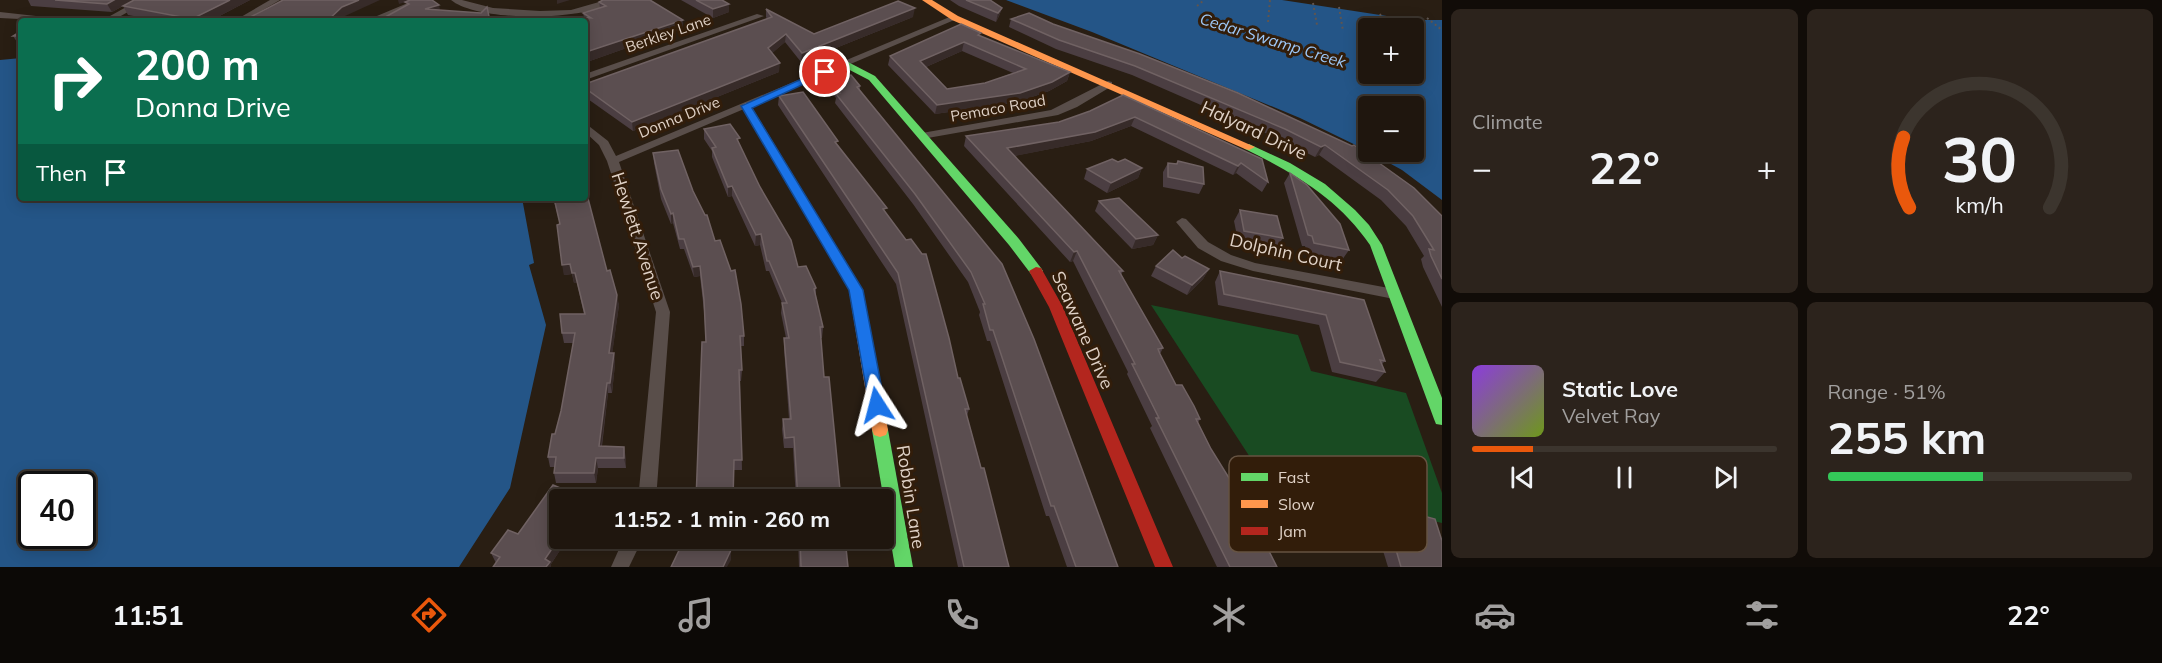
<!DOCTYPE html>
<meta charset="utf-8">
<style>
body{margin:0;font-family:Mulish,sans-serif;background:#2c231c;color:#f1f3f6;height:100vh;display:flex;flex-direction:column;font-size:22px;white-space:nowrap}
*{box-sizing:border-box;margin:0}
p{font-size:20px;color:#a19f9e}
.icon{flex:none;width:33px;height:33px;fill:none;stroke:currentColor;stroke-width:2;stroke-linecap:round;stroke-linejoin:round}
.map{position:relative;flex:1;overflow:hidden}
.panel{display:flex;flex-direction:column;gap:9px;padding:9px;background:#110c08;width:720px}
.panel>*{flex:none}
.top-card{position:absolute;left:18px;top:18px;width:570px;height:183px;border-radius:6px;box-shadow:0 3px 15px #0003,0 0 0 2px #3c352e;background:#0b6e4f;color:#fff;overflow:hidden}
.controls{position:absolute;left:1358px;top:18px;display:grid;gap:12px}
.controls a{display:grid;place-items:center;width:66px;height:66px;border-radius:6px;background:#1f160e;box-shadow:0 3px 15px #0003,0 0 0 2px #3c352e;font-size:30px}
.speed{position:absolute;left:18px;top:471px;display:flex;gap:12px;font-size:30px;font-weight:700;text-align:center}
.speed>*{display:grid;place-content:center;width:78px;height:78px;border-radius:50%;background:#1f160e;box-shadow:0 3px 15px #0003,0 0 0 2px #3c352e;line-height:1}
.speed .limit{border:3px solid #111;border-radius:9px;background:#fff;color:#111}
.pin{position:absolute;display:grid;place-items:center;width:51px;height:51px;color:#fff;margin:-26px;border:3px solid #fff;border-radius:50%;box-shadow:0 2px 6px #0007}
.me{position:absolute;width:66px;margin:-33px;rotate:351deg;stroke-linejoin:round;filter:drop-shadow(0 0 4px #0008)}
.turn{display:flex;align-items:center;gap:21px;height:126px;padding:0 18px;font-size:27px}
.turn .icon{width:78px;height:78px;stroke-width:2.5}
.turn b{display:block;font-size:42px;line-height:51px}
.then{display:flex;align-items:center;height:57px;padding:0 18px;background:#0003;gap:12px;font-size:22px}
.big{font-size:45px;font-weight:700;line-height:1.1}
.panel .tile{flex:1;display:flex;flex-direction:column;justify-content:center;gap:9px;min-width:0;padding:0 21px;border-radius:9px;background:#2c231c}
.panel .dial{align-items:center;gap:0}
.dial svg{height:156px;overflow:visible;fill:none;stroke:#3c352e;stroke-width:7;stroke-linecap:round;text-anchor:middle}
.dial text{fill:#f1f3f6;stroke:none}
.song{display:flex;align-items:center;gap:18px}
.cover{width:72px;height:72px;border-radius:9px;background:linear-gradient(135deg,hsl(270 70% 55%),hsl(80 70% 35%))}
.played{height:6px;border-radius:3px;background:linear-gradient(90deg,#ea580c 20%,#3c352e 20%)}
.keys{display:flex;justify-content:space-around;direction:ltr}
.heat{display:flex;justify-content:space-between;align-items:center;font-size:33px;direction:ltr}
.charge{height:9px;border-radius:4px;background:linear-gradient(90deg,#34c759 51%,#3c352e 0)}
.panel .tiles{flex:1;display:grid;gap:9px;grid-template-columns:repeat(2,1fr)}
.trip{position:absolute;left:549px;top:489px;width:345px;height:60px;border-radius:6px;background:#1f160e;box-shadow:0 3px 15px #0003,0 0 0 2px #3c352e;font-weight:700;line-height:60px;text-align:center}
.tab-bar{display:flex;height:96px;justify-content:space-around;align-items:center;background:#0c0906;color:#a19f9e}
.tab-bar .icon{width:42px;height:42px}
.tab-bar .on{color:#ea580c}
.tab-bar b{font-size:27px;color:#f1f3f6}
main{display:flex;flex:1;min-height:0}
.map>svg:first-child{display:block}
</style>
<main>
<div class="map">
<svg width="1442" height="567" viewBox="0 0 1442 567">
<rect width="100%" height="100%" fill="#291e13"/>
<!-- green -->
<polygon fill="#194b22" points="1151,305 1298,335 1311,371 1406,393 1442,493 1442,523 1339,500 1298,531"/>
<!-- water -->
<g fill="#245587" fill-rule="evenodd">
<path d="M 1006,0 L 1282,0 L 1413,20 L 1442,20 L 1442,200 L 1402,170 L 1369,152 L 1413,152 L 1413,106 L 1368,106 L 1368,151 L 1300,118 L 1092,32 ZM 1368,28 L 1413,28 L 1413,74 L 1368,74 Z"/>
<path d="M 21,58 L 21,198 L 522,198 L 534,263 L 529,265 L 546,325 L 510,488 L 459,567 L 0,567 L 0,60 ZM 32,484 L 82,484 L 82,536 L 32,536 Z"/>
</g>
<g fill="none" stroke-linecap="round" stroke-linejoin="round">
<!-- path -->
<g stroke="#5f5550" stroke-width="2" stroke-dasharray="2 3" stroke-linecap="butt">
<polyline points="1313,3 1317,25"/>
<polyline points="1197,6 1204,0"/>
<polyline points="1339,7 1343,31"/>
<polyline points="1380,14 1386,28"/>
<polyline points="1427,18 1442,30"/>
<polyline points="1268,22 1270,0"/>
</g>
<!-- street -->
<g fill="#594e4a" fill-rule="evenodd">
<polygon points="139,0 149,0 112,21 101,21"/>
<polygon points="270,0 280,0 244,21 234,21"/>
<polygon points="415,0 427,0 377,21 365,21"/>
<path d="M 451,0 L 462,0 L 493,8 L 540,11 L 571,10 L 606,0 L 619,0 C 589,21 479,23 451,0 Z"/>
<polygon points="0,12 54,18 58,21 0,18"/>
<polygon points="757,14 764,16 585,80 585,74"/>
<polygon points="952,16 959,18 619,162 670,312 656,500 638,500 656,312 607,161 599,145 585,132 585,123 608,141 616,156"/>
<polygon points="1108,81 1112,82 1112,86 1077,107 1058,115 922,139 917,136 922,133 1051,110"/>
<polygon points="1182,218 1186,219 1208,242 1231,255 1255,263 1394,289 1401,294 1394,299 1253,271 1221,261 1198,248 1176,222"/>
<polygon points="624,538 643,538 629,567 611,567"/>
</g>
<!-- fast -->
<g fill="#63d668" fill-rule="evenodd">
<polygon points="842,62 848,62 875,76 1019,239 1041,268 1043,271 1041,274 1031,274 1009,245 869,80 842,66"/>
<path d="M 1249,144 L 1290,163 L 1325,184 L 1355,210 L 1369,225 L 1382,245 L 1442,398 L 1442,425 L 1436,424 L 1434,419 L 1370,245 C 1339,199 1294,173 1245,149 L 1243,147 Z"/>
<polygon points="880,423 886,425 888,430 913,567 895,567 872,430 874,425"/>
</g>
<!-- slow -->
<g fill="#ff974d" fill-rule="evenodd">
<polygon points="922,0 932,0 958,16 1255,147 1249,150 1245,149 952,20"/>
<polygon points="746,103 751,106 863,290 888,430 886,435 880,437 874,435 872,430 849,290 741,106"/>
</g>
<!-- jam -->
<polygon fill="#b3261e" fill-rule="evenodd" points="1036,267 1041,268 1063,307 1173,567 1155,567 1049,307 1029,271"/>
</g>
<!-- wall -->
<g fill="#4b3e42" fill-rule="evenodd">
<polygon points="28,0 250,0 210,21 161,21 128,15 123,6 112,12 31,6"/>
<polygon points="681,0 722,0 729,12 713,18"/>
<polygon points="950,0 990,0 1002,8 999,16 996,22 959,6"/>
<polygon points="599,2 683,20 683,28 587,62 585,60 585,21 583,13 600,8"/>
<polygon points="766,9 814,34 913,17 801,62 785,42 772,53 779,72 633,131 585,97 585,84 767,19 766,17"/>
<polygon points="1011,19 1053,24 1238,93 1442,216 1442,307 1423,267 1421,259 1424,256 1406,226 1381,200 1319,155 1315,157 1279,139 1132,75 1056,49 1009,27"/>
<polygon points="21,31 21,45 19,45 13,36"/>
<path d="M 981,36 L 1070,72 L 1067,81 L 1049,91 L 1018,102 L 935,114 L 888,65 L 890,56 ZM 962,51 L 1013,73 L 985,83 L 947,89 L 926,67 Z"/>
<polygon points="828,78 860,86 860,90 1002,264 1118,567 1067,567 1049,516 1046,516 990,341 987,341 979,315 980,312 968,282 913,204 835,103 836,98 827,88"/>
<polygon points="1123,95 1262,159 1268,182 1262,192 1236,173 1233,175 1131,126 1091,141 1014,156 1123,271 1121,275 1163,348 1160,354 1176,385 1200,419 1198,423 1211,449 1277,567 1217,567 1150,428 1152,426 1127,374 1128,372 1073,261 1070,262 964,146 966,136 1059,122 1090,111"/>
<polygon points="779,96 838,145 886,213 958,378 969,409 967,416 1009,567 958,567 896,284 778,105"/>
<polygon points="704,129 740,145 798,267 816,288 816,296 823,327 822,338 821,338 824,377 841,500 796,500 793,448 784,448 782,429 783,419 789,419 784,348 784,338 786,338 781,313 782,303 769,271 766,271 760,245 755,246 732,196 728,197 712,157 712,151 704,139"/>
<polygon points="653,153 744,336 744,346 741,346 742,370 741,381 740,381 742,470 734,470 706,342 704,311 700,276 694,277 684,249 680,249 673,223 671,224 661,199 654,163"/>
<polygon points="1178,161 1204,184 1199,194 1163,187 1163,172 1168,163 1176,164"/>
<polygon points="1118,162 1142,168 1138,178 1107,193 1084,179 1087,169"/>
<polygon points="1290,173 1349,250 1342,260 1307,254 1305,246 1302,246 1284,183"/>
<polygon points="553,198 585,198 607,271 619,305 612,353 614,353 615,364 612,393 608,393 602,446 626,458 626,468 598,468 596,483 556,483 554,473 555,467 550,467 548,457 561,411 573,343 564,343 562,333 584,314 577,283 574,283 572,274 564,275 560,224"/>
<polygon points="1099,201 1158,235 1153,245 1132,249 1095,211"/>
<polygon points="1240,210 1283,238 1276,248 1238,241 1234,221"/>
<polygon points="1182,258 1209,269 1203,279 1187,295 1151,276 1156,266"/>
<polygon points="1220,271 1364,300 1385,361 1382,364 1385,372 1376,382 1332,372 1319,325 1218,305 1215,282"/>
<polygon points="560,500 560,538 574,538 570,546 564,544 551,564 551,567 493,567 496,563 491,553 518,534"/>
<polygon points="1383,505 1442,567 1388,567 1372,515"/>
<polygon points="798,538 845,538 848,567 799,567"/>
</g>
<!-- shaded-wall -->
<g fill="#372b29">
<polygon points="114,0 134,0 112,12 107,4"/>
<polygon points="230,0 250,0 210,21 193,21 192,19"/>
<polygon points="359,0 380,0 345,16 339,21 327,21 342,7"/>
<polygon points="398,0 412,0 399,4"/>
<polygon points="557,0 570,0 557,4"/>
<polygon points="729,4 729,12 713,18 713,9"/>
<polygon points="439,5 441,14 425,9"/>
<polygon points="915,8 913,17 801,62 802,53"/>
<polygon points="1002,8 999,16 996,22 998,13"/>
<polygon points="683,20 683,28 587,62 586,52"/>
<polygon points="786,34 785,42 768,57 768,48"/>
<polygon points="964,42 962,51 919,70 920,61"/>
<polygon points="780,63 779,72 633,131 632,122"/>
<polygon points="1070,72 1067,81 1049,91 1018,102 935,114 937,105"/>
<polygon points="1135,117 1131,126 1091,141 1004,158 1007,148"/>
<polygon points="1325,145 1319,155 1315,157 1321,147"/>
<polygon points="1241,163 1236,173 1233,175 1238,166"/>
<polygon points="1142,168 1138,178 1107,193 1111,183"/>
<polygon points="732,186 732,196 728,197 728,187"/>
<polygon points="673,213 673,223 671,224 671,214"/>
<polygon points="761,234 760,245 755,246 756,235"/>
<polygon points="1158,235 1153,245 1132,249 1136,239"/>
<polygon points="1077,251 1073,261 1070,262 1074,252"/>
<polygon points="570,264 572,274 564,275 562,265"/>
<polygon points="700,266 700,276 694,277 693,267"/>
<polygon points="1209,269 1203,279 1187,295 1192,285"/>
<polygon points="572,273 575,273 577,283 574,283"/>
<polygon points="617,295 619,305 611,363 609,353"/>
<polygon points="614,353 615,364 612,393 610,383"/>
<polygon points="607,383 608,393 600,456 599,446"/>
<polygon points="624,447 626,458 626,468 624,458"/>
<polygon points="596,458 598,468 596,483 594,473"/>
<polygon points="560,537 560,538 562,538 564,544 551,564 551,567 546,567 545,559"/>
<polygon points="568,538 574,538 570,546"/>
<polygon points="731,550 731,560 727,567 723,567"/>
</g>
<!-- building -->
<g fill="#5b4e50" stroke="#706263" stroke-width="1.5" fill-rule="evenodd">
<polygon points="55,0 114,0 107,4"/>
<polygon points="134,0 230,0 192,19 123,6"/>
<polygon points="283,0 359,0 342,7 327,21 243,21"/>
<polygon points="410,0 432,0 439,5 425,9 481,13 487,7 490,21 378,21 409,4 405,2"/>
<polygon points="603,0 650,0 683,20 586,52 585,52 585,21 543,21 566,17 591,18 583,13 606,6 599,2"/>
<polygon points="696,0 722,0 729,4 713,9"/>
<polygon points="966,0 990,0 1002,8 998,13"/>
<polygon points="898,1 915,8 802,53 786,34 768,48 780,63 632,122 585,88 585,84 772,17 766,9 814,34"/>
<polygon points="1029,13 1053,24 1140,54 1238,93 1352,146 1354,145 1414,188 1442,216 1442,279 1431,256 1429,249 1434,250 1413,216 1388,190 1325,145 1321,147 1285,129 1135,66 1059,40 1011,19"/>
<path d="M 961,24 L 981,33 L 978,35 L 1070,72 L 1052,82 L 1020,93 L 937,105 L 890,56 ZM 964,42 L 1026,69 L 985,83 L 947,89 L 920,61 Z"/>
<polygon points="21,31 21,36 13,36"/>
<polygon points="851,75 860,86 857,87 1002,264 1034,339 1118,567 1076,567 1054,506 1051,506 993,330 990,330 983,304 985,304 971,272 915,194 836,94 840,93 828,78"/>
<polygon points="803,92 838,141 835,142 887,208 883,209 906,240 911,239 922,254 926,254 949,338 958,378 960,378 969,409 965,409 981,468 984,468 1009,567 964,567 898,273 779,96"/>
<polygon points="1123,95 1262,159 1268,182 1241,163 1238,166 1135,117 1095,132 1007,148 1123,271 1119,271 1163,348 1158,349 1160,354 1176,385 1182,385 1194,406 1200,419 1196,419 1211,449 1244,502 1277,567 1230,567 1156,418 1159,418 1132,364 1135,364 1077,251 1074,252 966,136 1059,122 1090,111"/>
<polygon points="730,124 740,138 737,139 760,187 791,240 798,267 806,266 816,288 814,289 823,327 820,327 824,377 829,377 841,500 798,500 794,437 785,438 783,419 791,419 784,338 789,338 782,303 787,303 769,261 767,261 761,234 756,235 732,186 728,187 712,148 716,147 704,129"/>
<polygon points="678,150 693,191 705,215 707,215 715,241 720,240 731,271 735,270 741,304 744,336 740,336 742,370 739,370 742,460 734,460 733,500 696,500 702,342 706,342 704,300 700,266 693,267 684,239 679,239 673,213 671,214 661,189 653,153"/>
<polygon points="1112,159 1118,162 1125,159 1142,168 1111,183 1087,169"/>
<polygon points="1178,161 1203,167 1204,184 1168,177 1168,163 1177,164"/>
<polygon points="1290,173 1307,185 1340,224 1349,250 1314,243 1312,236 1308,235"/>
<polygon points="585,187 607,271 610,270 617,295 609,353 614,353 610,383 607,383 599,446 624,447 624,458 596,458 594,473 554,473 556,457 548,457 552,434 555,434 561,411 575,333 562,333 560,314 585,314 575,273 572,273 570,264 562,265 557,225 560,224 554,198 585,198"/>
<polygon points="1119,198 1158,235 1136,239 1099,201"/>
<polygon points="1240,210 1277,216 1283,238 1244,231"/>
<polygon points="1173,250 1182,258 1185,256 1209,269 1192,285 1156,266"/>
<polygon points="1220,271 1364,300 1385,361 1380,360 1385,372 1340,362 1326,315 1224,294"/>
<polygon points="553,485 589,500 560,500 560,537 545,559 550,562 546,567 493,567 500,557 491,553 508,530 518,534"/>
<polygon points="1383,505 1435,519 1442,541 1442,567 1401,567"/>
<polygon points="685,538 700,538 731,550 723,567 671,567"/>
<polygon points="800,538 845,538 848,567 801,567"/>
</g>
<!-- route -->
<polygon fill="#1a73e8" stroke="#114b97" stroke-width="1.5" points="822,70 830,72 752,108 863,290 885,405 883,409 877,411 871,409 869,405 849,290 741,106"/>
<g text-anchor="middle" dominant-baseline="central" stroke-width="6" stroke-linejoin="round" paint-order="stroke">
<!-- far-street labels -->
<g font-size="15" fill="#dfd1c6" stroke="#321d0a">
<text transform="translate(668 33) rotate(-19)">Berkley Lane</text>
<text transform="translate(998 108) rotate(-10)">Pemaco Road</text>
<text transform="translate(679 117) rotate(-22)">Donna Drive</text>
</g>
<!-- far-water labels -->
<g font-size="16" font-style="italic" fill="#9dc8f8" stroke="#321d0a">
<text transform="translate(1273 40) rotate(17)">Cedar Swamp Creek</text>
</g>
<!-- street labels -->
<g font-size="18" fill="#dfd1c6" stroke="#321d0a">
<text transform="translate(1254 130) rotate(25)">Halyard Drive</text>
<text transform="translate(638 236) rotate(72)">Hewlett Avenue</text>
<text transform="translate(1286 252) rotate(13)">Dolphin Court</text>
<text transform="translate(1083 330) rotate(66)">Seawane Drive</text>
<text transform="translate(911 497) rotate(81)">Robbin Lane</text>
</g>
</g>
<!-- legend -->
<rect x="1229" y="456" width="198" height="96" rx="9" fill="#321d0a" stroke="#665342" stroke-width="1.5"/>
<rect x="1241" y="473" width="27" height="8" fill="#63d668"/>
<rect x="1241" y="500" width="27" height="8" fill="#ff974d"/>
<rect x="1241" y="527" width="27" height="8" fill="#b3261e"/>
<g font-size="16" fill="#dfd1c6">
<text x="1278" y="483">Fast</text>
<text x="1278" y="510">Slow</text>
<text x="1278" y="537">Jam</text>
</g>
</svg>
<div class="controls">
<a>+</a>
<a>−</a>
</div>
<div class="speed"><div class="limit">40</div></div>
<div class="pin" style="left:825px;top:72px;background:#d93025"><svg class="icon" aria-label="arrive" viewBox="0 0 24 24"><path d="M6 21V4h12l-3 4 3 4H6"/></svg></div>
<svg class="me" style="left:877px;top:405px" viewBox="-20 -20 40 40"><path d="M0-17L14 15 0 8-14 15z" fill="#1a73e8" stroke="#fff" stroke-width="4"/></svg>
<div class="trip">11:52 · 1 min · 260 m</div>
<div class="top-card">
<div class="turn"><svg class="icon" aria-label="right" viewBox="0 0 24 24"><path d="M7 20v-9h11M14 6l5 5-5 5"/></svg><div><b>200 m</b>Donna Drive</div></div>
<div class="then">Then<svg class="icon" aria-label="arrive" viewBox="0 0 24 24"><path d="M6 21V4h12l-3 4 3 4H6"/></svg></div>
</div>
</div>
<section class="panel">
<div class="tiles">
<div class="tile"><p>Climate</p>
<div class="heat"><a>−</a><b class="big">22°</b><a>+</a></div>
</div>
<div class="tile dial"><svg viewBox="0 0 100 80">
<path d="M14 69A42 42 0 1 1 86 69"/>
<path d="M14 69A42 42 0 0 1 11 33" stroke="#ea580c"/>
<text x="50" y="56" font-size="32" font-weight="700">30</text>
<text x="50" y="72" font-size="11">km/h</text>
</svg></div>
<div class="tile">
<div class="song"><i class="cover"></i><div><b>Static Love</b><p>Velvet Ray</p></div></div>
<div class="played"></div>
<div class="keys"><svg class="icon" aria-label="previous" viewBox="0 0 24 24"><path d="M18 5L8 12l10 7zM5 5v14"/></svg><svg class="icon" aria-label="pause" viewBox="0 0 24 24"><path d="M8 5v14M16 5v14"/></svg><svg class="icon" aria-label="next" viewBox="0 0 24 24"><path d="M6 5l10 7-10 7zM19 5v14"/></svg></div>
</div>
<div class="tile"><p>Range · 51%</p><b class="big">255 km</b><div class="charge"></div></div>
</div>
</section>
</main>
<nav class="tab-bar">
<b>11:51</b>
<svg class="icon on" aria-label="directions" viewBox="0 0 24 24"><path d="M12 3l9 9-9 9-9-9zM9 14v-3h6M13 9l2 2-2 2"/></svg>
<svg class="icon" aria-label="music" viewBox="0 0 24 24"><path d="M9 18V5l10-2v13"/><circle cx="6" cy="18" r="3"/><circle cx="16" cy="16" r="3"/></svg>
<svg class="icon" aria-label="phone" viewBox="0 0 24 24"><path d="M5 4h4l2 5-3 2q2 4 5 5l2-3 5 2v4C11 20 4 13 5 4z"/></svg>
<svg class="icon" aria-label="climate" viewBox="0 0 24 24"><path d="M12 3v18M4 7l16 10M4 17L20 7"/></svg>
<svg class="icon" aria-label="car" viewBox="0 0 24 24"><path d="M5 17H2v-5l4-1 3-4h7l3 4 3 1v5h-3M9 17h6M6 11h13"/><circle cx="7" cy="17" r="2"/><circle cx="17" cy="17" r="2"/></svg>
<svg class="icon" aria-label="filters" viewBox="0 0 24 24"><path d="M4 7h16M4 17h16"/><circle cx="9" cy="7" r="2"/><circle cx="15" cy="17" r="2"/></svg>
<b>22°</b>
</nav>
